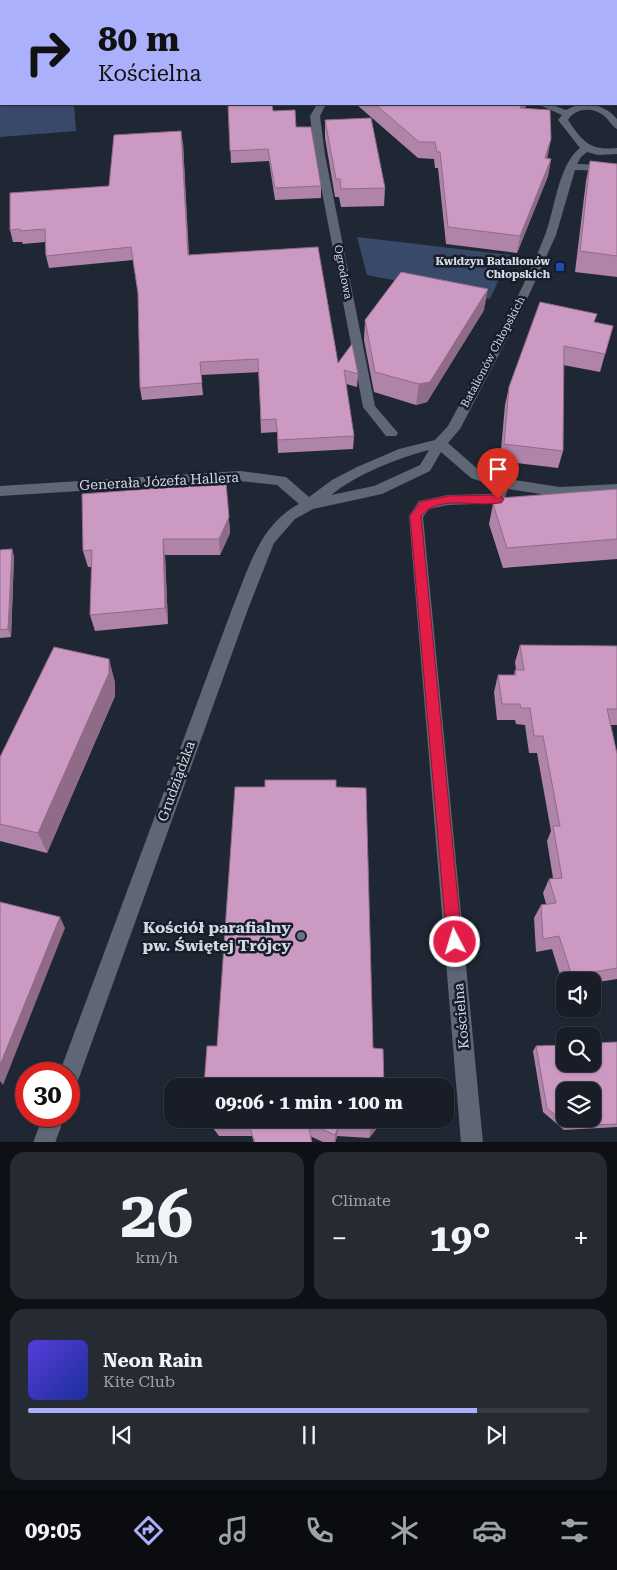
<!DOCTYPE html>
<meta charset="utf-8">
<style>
body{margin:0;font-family:"Roboto Serif",serif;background:#252a33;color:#f1f3f6;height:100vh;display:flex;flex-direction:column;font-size:19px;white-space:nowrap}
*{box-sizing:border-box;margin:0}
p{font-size:16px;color:#9fa2a7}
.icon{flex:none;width:28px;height:28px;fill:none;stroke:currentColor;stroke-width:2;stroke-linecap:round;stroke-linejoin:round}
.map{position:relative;height:1142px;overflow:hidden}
.details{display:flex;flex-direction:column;gap:10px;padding:10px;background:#0d1015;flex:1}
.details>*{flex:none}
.banner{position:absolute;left:0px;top:0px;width:618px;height:105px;box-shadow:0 1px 4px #0004,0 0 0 1px #363b44;background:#aab0fb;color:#111;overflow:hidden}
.buttons{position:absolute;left:556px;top:972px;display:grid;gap:10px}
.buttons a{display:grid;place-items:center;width:45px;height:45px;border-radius:10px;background:#181d27;box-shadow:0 1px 4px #0004,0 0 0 1px #363b44;font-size:25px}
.speed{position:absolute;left:15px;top:1062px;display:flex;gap:10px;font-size:25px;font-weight:700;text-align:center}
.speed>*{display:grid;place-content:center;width:65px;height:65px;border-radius:50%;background:#181d27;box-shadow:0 1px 4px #0004,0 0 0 1px #363b44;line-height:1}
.speed .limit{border:8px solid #d22;background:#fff;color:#111}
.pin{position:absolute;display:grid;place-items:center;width:42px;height:42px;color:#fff;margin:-51px -21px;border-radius:50% 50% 50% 0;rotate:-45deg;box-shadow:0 0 5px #0007}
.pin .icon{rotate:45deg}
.me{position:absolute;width:55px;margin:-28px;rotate:355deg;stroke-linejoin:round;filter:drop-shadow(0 0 4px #0008)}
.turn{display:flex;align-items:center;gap:18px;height:105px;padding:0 15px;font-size:22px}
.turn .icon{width:65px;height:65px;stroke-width:2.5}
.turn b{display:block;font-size:35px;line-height:42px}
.big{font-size:38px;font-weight:700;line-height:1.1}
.details .card{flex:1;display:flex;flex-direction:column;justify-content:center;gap:8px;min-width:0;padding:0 18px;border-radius:15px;background:#252a33}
.details .dial{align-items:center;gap:0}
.dial b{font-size:65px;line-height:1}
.song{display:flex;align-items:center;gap:15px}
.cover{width:60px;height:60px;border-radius:8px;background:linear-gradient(135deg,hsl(250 70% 55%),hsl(230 70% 35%))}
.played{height:5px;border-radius:2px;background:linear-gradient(90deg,#aab0fb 80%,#363b44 80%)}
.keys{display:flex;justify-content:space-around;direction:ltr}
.heat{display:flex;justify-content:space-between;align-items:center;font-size:28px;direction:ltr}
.details .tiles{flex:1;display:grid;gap:10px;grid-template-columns:1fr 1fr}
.card:last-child{grid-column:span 2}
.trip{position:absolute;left:164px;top:1078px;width:290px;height:50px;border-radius:15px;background:#181d27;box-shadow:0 1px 4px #0004,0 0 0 1px #363b44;font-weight:700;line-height:50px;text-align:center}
.dock{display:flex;height:80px;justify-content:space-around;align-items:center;background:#0a0c10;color:#9fa2a7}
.dock .icon{width:35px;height:35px}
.dock .current{color:#aab0fb}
.dock b{font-size:22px;color:#f1f3f6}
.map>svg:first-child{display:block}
</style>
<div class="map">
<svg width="617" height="1143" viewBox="0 0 617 1143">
<rect width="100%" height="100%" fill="#202734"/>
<!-- green -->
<g fill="#394969">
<polygon points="0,97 1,104 74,104 76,131 0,137"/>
<polygon points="357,237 510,255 490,299 367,275"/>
</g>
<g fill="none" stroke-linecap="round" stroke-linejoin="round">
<!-- minor -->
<g fill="#5f6777" fill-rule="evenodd">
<polygon points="617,85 617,91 616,92 616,86"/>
<polygon points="317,104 326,104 320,116 325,155 375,406 398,433 396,436 386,436 363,407 315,155 310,116"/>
<path d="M 537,104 L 550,104 L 566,110 C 583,100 605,104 617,119 L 617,129 C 611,126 609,119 603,115 C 592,107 575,108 568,120 C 582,141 590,151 617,148 L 617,154 L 598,155 L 587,152 L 581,157 L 577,164 L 617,165 L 617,171 L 575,170 L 556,235 L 523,308 L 460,429 L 448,443 L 481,472 L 502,478 L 560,487 L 617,484 L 617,494 L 560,497 L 508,489 L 503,503 L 448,505 L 429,509 L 423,517 L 483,1143 L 461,1143 L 409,516 L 419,501 L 448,495 L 492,494 L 494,486 L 471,478 L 441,452 L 430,471 L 382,494 L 313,509 L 295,519 L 274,543 L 248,609 L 80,1075 L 77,1083 L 69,1086 L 69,1074 L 59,1074 L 232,609 C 248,570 259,525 299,504 L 277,485 L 240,481 L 0,496 L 0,486 L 240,471 L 286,477 L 309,497 L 332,480 L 357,467 L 399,449 L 435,440 L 448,426 C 481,364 519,302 545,235 C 555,210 558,165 580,148 L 558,120 L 562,115 ZM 429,450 L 420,465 L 374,486 L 331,495 C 359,473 395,459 429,450 Z"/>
<polygon points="43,1116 65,1116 55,1143 33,1143"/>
</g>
</g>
<!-- wall -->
<g fill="#af84a8">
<polygon points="617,0 617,55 616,55 616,1"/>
<polygon points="228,104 273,111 296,127 321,186 321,198 275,200 269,161 231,163"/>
<polygon points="356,104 527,104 525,108 548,155 547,159 551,159 548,176 517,253 446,244 438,168 435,168 434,159 418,158"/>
<polygon points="325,120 385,188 384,206 341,207 339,197 335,197 325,138"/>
<polygon points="183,143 189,255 338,363 358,374 357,387 346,384 354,436 353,449 278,453 277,432 261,433 259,372 201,375 203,395 142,400 140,388 138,293 133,260 49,268 46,256 45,242 23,244 22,242 13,242 10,230 109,186"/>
<polygon points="590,161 617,164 617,277 575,272 586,181"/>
<polygon points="484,310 427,402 416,405 374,392 364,340 365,320"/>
<polygon points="594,322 613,326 600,372 563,365 563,451 558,468 500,461 505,405 509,387"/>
<polygon points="226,483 230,533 220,555 165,555 168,624 95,631 90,615 92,567 88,567 83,551"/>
<polygon points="617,489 617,559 503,568 489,524 493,504 499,503 500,498"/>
<polygon points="12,549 14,557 11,637 0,638 0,550"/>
<polygon points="520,645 617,646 617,725 611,725 617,754 617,979 592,983 592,981 565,981 565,988 564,988 552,949 536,952 534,918 541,905 546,904 543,893 549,879 553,878 547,841 551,831 537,753 529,753 525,725 516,724 515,720 497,720 494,692 498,675 514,675 515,670 516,670 515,662"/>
<polygon points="115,682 115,696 47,853 0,841 0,757"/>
<polygon points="617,1042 617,1127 564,1130 543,1112 533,1051 536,1046"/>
<polygon points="206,1119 383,1119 382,1122 369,1138 337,1136 335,1143 325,1143 310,1136 312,1143 254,1143 252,1136 219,1136"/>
</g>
<!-- shaded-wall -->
<g fill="#8f6b88">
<polygon points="522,104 527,104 517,124 520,108"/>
<polygon points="181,131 183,143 189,268 188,255"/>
<polygon points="551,139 548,155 542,175 545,158"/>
<polygon points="551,159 548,176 517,253 520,236"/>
<polygon points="488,289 484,310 427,402 416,405 419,384"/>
<polygon points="226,483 230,533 220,555 219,539"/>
<polygon points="163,539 165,555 168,624 165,608"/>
<polygon points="12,549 14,557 11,637 8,629"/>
<polygon points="109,659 115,682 115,696 47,853 38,833"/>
<polygon points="60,917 65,928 3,1085 0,1081 0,1065"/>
<polygon points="378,1119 383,1119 382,1122 369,1138 371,1127"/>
<polygon points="339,1125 337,1136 335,1143 334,1143 335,1135"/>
</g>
<!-- building -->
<g fill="#cc99c3" stroke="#8f6b88" fill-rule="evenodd">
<polygon points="272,0 322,0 322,1 273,1"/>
<polygon points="519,0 617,0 617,37 616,37 616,1 519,1"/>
<polygon points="228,104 272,104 273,111 295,110 296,127 311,127 321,186 275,188 268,149 230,151"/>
<polygon points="375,104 522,104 520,108 550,110 551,139 545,158 551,159 520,236 448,227 440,152 437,152 435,142 419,142"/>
<polygon points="371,118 385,188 341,189 340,179 336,179 325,120"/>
<polygon points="181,131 188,255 318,247 338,363 352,344 358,374 344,370 354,436 278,440 276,419 261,420 258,359 200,362 202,383 140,388 138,293 131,247 46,256 45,229 20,231 20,229 10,230 10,193 109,186 114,135"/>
<polygon points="590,161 617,164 617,256 580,251"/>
<polygon points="401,272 488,289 430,382 419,384 375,372 365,320"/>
<polygon points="540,302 597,314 594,322 613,326 605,354 564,346 563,451 504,444 509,387"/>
<polygon points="226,483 229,517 219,539 163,539 165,608 90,615 92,550 83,551 82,494"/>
<polygon points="617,489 617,539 507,548 493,504 502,503 500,498"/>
<polygon points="12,549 8,629 0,630 0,550"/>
<polygon points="520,645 617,646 617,709 607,709 617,754 617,968 572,976 559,936 543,939 541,905 556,903 549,879 562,878 553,826 560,826 543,736 534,736 530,708 521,708 520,704 502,704 498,675 516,675 515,670 524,670"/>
<polygon points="54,647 109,659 109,673 38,833 0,824 0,757"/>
<polygon points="265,780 336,780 336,787 366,788 373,1048 383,1049 384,1086 204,1086 207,1046 217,1046 235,787 265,787"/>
<polygon points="0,902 60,917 0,1065"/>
<path d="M 617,1042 L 617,1124 L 568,1126 L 547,1108 L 536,1046 L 565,1045 L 565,1064 L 592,1064 L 592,1043 ZM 565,1091 L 592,1091 L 592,1119 L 565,1119 Z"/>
<polygon points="211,1119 378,1119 371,1127 339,1125 335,1135 308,1123 312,1143 255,1143 249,1125 215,1124"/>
</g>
<!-- route -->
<path fill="#e11d48" stroke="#92132f" d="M 498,495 L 504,499 L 502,502 C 477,509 440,493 421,516 L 462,942 L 460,948 L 455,950 L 449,948 L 447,942 L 410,516 L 420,502 L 424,501 L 448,496 Z"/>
<!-- markers -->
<rect fill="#1a4fb4" stroke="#171d2a" stroke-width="2" x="555" y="262" width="10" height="10" rx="2.5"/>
<circle fill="#6b7280" stroke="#171d2a" stroke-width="2" cx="301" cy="936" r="5"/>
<g text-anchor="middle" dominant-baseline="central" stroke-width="5" stroke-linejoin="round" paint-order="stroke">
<!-- far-poi labels -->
<g font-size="11" font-weight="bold" fill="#d3d8e1" stroke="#171d2a" text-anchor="end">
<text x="550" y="261">Kwidzyn Batalionów<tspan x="550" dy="13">Chłopskich</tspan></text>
</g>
<!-- far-street labels -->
<g font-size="11" fill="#d3d8e1" stroke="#171d2a">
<text transform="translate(343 272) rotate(79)">Ogrodowa</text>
<text transform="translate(493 352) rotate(-62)">Batalionów Chłopskich</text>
</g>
<!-- street labels -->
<g font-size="14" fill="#d3d8e1" stroke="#171d2a">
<text transform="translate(159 481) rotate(-3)">Generała Józefa Hallera</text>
<text transform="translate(176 781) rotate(-70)">Grudziądzka</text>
<text transform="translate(461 1016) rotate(-95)">Kościelna</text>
</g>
<!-- near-poi labels -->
<g font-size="16" font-weight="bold" fill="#d3d8e1" stroke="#171d2a" text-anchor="end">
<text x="291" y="927">Kościół parafialny<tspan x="291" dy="18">pw. Świętej Trójcy</tspan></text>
</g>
</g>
</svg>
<div class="buttons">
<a><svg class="icon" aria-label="sound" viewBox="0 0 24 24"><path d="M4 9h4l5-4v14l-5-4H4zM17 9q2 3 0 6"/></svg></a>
<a><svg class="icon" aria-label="search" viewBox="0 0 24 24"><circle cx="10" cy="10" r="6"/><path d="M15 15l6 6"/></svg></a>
<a><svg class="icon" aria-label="layers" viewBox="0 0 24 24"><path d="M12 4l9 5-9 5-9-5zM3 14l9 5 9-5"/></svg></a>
</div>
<div class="speed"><div class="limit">30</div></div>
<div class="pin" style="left:498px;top:499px;background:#d93025"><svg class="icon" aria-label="arrive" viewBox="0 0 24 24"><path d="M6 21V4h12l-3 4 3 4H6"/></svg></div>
<svg class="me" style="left:455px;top:942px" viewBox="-20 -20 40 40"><circle r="17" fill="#e11d48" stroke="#fff" stroke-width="3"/><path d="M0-11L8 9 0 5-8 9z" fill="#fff"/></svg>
<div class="trip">09:06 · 1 min · 100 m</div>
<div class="banner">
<div class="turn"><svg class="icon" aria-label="right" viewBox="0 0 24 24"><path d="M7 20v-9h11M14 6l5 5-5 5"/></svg><div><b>80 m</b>Kościelna</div></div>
</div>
</div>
<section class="details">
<div class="tiles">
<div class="card dial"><b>26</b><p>km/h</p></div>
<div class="card"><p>Climate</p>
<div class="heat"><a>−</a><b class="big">19°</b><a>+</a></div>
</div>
<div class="card">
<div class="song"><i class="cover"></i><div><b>Neon Rain</b><p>Kite Club</p></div></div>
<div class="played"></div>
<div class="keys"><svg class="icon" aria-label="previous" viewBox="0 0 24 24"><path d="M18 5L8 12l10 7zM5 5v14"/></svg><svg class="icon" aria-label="pause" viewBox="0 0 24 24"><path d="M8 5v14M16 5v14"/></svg><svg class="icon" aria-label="next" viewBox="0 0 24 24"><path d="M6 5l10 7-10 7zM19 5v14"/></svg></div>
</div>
</div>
</section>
<nav class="dock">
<b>09:05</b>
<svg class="icon current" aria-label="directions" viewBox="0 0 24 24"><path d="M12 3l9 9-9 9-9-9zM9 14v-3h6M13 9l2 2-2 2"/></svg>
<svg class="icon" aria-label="music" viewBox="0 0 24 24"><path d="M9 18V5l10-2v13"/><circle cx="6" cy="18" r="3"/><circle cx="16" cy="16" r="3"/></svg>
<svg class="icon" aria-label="phone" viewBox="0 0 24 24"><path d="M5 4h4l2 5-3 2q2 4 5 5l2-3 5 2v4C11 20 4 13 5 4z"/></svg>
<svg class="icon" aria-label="climate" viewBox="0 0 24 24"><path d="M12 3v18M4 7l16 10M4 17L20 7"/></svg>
<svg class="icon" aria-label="car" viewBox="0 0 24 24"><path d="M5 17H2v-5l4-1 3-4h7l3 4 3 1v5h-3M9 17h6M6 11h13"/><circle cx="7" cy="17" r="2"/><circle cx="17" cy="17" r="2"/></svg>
<svg class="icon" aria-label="filters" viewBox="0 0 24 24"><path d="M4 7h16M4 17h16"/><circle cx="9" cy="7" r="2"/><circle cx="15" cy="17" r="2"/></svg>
</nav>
